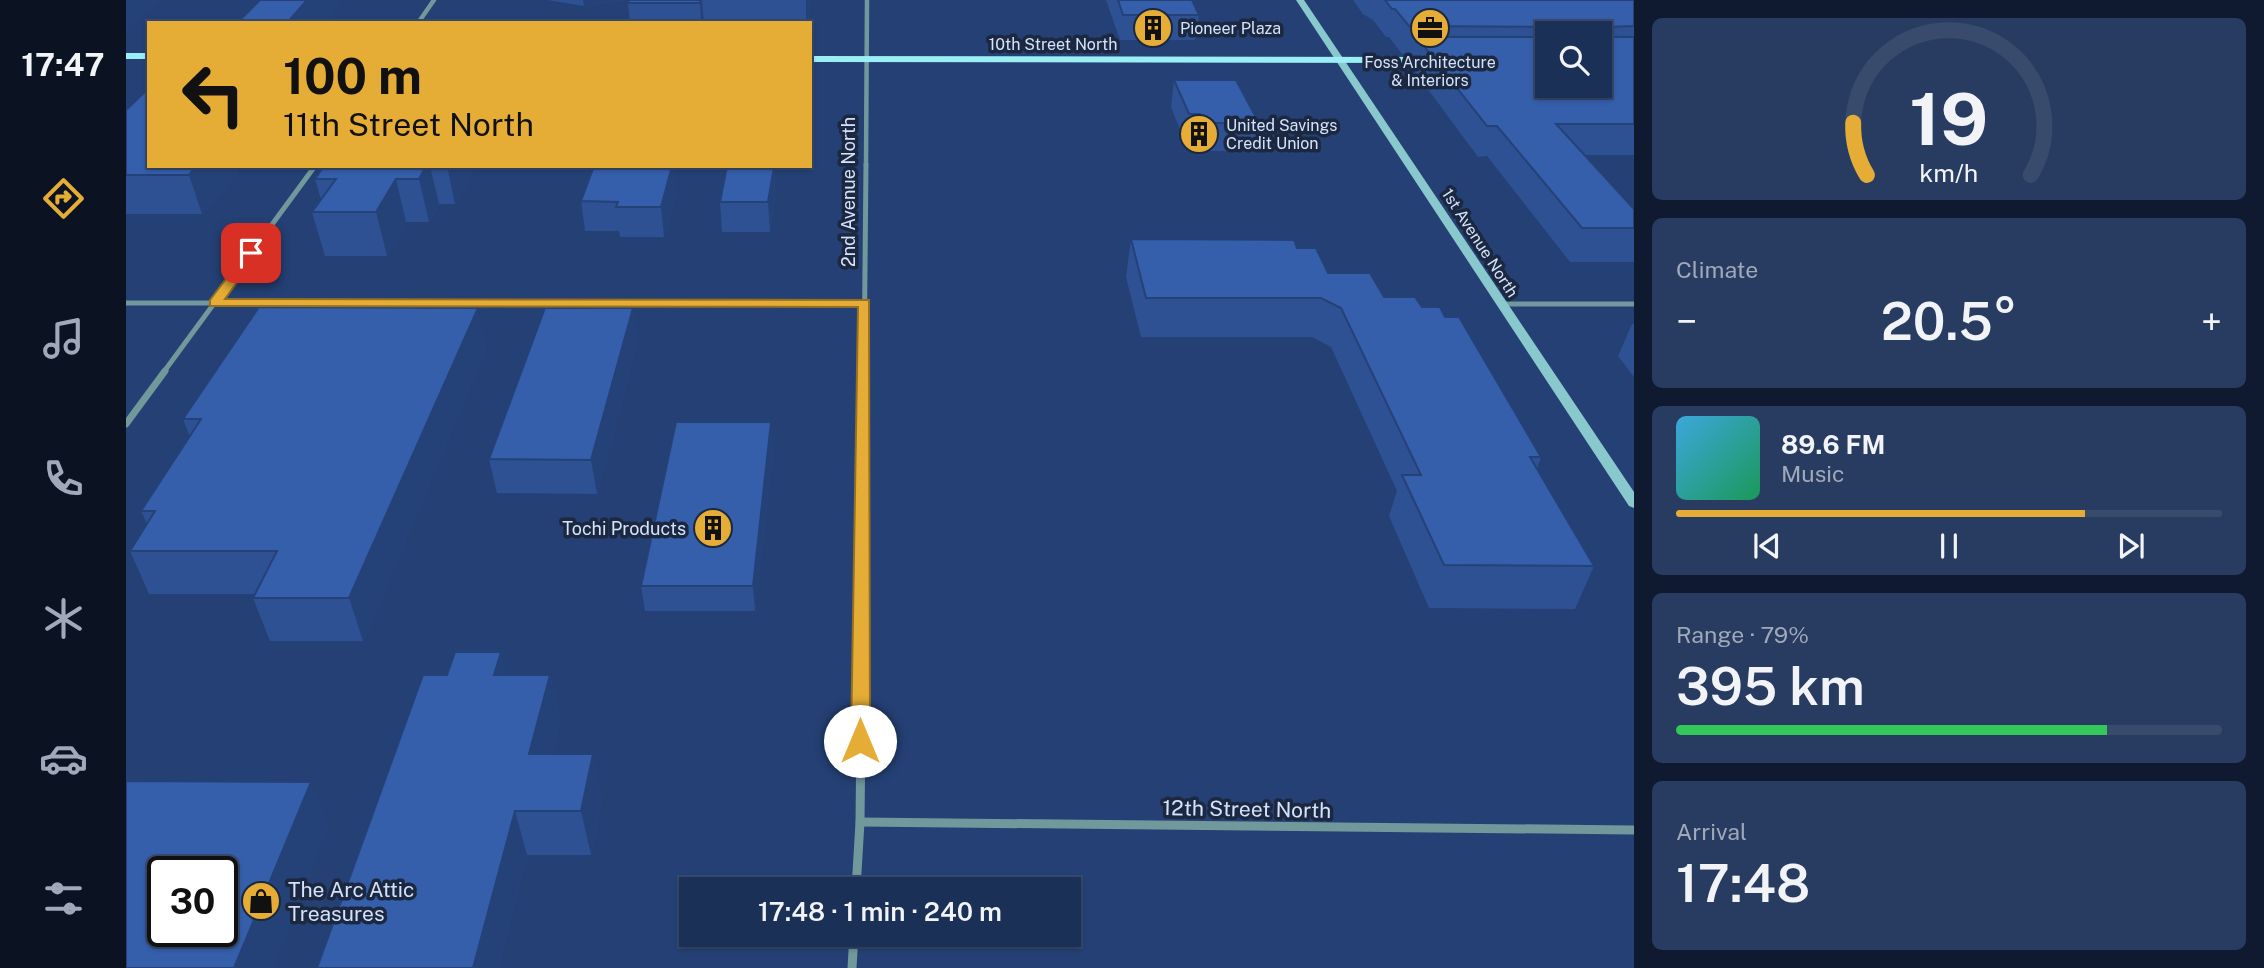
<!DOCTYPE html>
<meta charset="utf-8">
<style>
body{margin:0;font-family:"Public Sans",sans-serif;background:#283c61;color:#f1f3f6;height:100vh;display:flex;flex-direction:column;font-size:26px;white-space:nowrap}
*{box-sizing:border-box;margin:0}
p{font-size:23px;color:#a0a9ba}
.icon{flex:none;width:38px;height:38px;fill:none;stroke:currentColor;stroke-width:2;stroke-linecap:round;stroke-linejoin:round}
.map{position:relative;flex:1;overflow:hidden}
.panel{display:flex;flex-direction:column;gap:18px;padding:18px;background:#0f1a30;width:630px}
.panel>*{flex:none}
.hud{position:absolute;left:21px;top:21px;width:665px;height:147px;border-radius:0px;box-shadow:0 2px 5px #0004,0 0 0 2px #394b6d;background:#e5ad35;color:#111;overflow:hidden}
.fabs{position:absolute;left:1409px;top:21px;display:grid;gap:14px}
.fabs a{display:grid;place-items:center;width:77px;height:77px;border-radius:0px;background:#1b3057;box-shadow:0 2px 5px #0004,0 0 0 2px #394b6d;font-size:35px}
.speed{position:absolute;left:21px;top:856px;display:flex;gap:14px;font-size:35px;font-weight:700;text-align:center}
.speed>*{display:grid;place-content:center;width:91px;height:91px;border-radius:50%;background:#1b3057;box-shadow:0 2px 5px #0004,0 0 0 2px #394b6d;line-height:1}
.speed .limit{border:4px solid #111;border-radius:10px;background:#fff;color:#111}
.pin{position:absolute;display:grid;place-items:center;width:60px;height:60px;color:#fff;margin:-30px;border-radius:14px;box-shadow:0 4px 10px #0006}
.me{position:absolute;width:77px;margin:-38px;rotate:0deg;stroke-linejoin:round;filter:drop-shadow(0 0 5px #0008)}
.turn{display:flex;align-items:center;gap:24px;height:147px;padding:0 21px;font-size:32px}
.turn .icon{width:91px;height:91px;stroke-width:2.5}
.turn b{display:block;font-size:49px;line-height:60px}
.big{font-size:52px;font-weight:600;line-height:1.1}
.panel .card{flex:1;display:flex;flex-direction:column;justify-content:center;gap:10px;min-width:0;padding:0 24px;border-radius:10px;background:#283c61}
.panel .dial{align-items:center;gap:0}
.dial svg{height:182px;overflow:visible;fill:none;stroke:#394b6d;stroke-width:7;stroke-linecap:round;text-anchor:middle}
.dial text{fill:#f1f3f6;stroke:none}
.song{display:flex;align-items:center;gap:21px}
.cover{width:84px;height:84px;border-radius:10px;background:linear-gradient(135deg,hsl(200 70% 55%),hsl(150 70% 35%))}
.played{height:7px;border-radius:4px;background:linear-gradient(90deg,#e5ad35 75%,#394b6d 75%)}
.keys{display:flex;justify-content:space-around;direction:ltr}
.heat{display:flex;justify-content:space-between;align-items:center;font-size:38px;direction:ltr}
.charge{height:10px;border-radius:5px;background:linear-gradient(90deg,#34c759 79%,#394b6d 0)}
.trip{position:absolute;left:553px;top:877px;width:402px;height:70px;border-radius:0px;background:#1b3057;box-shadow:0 2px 5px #0004,0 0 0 2px #394b6d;font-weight:600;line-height:70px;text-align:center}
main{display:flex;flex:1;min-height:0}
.tab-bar{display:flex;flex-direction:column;width:126px;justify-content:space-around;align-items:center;background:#0b1323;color:#a0a9ba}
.tab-bar .icon{width:49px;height:49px}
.tab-bar .active{color:#e5ad35}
.tab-bar b{font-size:32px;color:#f1f3f6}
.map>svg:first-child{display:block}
</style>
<main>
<nav class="tab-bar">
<b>17:47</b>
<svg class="icon active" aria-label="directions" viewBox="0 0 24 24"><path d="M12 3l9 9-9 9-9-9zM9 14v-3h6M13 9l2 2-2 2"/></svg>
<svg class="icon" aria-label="music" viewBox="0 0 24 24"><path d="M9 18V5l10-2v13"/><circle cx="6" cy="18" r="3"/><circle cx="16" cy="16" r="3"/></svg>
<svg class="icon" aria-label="phone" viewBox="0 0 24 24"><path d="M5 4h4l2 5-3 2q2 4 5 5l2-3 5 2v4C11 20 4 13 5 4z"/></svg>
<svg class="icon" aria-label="climate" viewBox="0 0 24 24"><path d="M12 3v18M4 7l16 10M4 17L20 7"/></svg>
<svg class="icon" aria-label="car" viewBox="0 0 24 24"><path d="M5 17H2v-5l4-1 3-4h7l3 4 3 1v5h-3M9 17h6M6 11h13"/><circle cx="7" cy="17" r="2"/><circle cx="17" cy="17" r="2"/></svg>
<svg class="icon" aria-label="filters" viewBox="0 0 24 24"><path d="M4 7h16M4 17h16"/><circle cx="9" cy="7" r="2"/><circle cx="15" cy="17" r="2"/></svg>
</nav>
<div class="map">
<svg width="1508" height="968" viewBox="0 0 1508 968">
<rect width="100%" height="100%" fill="#244074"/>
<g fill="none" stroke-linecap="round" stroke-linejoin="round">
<!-- street-far3 -->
<g stroke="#71989b" stroke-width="4.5">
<polyline points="292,23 308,0"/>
<polyline points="740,165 741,0"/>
</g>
<!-- street-far2 -->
<g stroke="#71989b" stroke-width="5">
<polyline points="0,303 739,303"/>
<polyline points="1376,304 1508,304"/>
<polyline points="37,373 189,166"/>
<polyline points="738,373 740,164"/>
</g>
<!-- street-far1 -->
<g stroke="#71989b" stroke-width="7">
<polyline points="0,424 39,371"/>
<polyline points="736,636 738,371"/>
</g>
<!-- street -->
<g stroke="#71989b" stroke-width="9">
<polyline points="734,822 1508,830"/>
<polyline points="730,889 734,822 736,634"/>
<polyline points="726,968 728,934"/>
</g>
<!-- secondary -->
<polygon fill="#89c8cd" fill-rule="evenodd" points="1170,0 1178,0 1508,492 1508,508 1503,506"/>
<!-- primary -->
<g fill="#9aeef4" fill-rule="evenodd">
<rect x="0" y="53" width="23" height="6"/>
<polygon points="684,56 1307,57 1312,60 1307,63 684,62"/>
</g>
</g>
<!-- wall -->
<g fill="#2e5193" fill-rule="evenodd">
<polygon points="421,0 500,0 458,6"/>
<polygon points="503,0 684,0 682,23 504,23 502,3"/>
<polygon points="980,0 1066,0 1073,15 1069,40 994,40"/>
<path d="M 1227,0 L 1508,0 L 1508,155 L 1459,155 L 1508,209 L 1508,262 L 1444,262 L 1361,156 L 1352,157 L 1284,65 L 1287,54 L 1276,54 L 1263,37 L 1260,37 L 1247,20 L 1237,14 ZM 1421,33 L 1474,33 L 1421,86 Z"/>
<polygon points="1048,80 1133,123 1128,151 1073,151 1070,142 1059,142 1045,107"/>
<polygon points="0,110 23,166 114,166 115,168 76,214 0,214"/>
<polygon points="198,166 350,166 329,204 313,204 303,222 280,222 261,256 199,256 186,212 195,200 189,179"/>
<polygon points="648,167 649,196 644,232 596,232 594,202"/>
<polygon points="550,191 538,237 494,237 493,231 459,231 455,201"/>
<polygon points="1005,239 1171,248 1202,273 1258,297 1296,307 1319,317 1415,457 1411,469 1468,566 1449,609 1303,608 1263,516 1271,491 1205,347 1186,337 1015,337 1000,277"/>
<polygon points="1506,324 1508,324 1508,377 1492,356"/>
<polygon points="511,340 471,494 371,493 363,459"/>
<polygon points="360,347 237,641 144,641 127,598 129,594 23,594 4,551 21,524 15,511 64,437 57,419"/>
<polygon points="647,446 629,611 519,611 515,586"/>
<polygon points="381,675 424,675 434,719 425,754 476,798 465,855 401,855 372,968"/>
</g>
<!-- shaded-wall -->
<g fill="#254278">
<polygon points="0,0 36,0 0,31"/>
<polygon points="181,0 217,0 199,23 161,23"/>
<polygon points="457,0 499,0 458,6"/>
<polygon points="574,0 576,0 578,23 575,23"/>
<polygon points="680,0 684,0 682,23 680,23"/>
<polygon points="70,166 114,166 115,168 76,214 63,175"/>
<polygon points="300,166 304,166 313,204 303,222 293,179"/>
<polygon points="321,166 350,166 329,204"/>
<polygon points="546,166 547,166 550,191 538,237 535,207"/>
<polygon points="648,167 649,196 644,232 642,202"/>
<polygon points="270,179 280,222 261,256 250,212"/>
<polygon points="352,308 360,347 237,641 223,598"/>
<polygon points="507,308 511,340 471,494 465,460"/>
<polygon points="645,422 647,446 629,611 627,586"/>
<polygon points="375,652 386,695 368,675"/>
<polygon points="424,675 434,719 414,798 403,754"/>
<polygon points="467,754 476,798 465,855 455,811"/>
<polygon points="185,782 203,826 148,968 108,968"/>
<polygon points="389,811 401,855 372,968 347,968"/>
</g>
<!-- building -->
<g fill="#355eab" stroke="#254278" stroke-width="2" fill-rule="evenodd">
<polygon points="134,0 181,0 161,23 111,23"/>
<polygon points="503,0 574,0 574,3 502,3"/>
<polygon points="992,0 1066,0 1073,15 997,15"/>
<polygon points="1259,0 1508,0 1508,26 1482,27 1481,35 1484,37 1508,37 1508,124 1430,124 1508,209 1508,228 1456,228 1371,126 1361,126 1291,37 1421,37 1421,86 1474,86 1474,33 1433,33 1432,27 1283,26 1269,9 1266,9"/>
<polygon points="1048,80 1110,80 1133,123 1077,123 1074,114 1063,114"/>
<polygon points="23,88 23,166 70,166 63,175 0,175 0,110"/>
<polygon points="198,166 300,166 293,179 270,179 250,212 186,212 210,179 189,179"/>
<polygon points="468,166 546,166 535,207 490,207 492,202 455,201"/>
<polygon points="601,166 648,167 642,202 594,202"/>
<polygon points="1005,239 1168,240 1171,248 1190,248 1202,273 1244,273 1258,297 1289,297 1296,307 1314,307 1319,317 1333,317 1415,457 1404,457 1468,566 1318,565 1276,475 1295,475 1215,308 1195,298 1020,298"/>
<polygon points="133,307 352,308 223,598 127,598 151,551 4,551 29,511 15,511 75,419 57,419"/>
<polygon points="419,308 507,308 465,460 363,459"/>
<polygon points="550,422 645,422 627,586 515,586"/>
<polygon points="329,652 375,652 368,675 424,675 403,754 467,754 455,811 389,811 347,968 191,968 297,675 321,675"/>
<path d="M 0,781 L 185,782 L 108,968 L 0,968 ZM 37,872 L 96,872 L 96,931 L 37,931 Z"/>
</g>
<!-- route -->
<polygon fill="#e5ad35" stroke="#957022" stroke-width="2" points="125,249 132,253 99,299 743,300 744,741 741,747 734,749 728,747 725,741 732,307 84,306 84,300 121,251"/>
<!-- icons -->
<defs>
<symbol id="building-disc" viewBox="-11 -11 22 22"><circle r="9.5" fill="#e5ad35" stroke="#1b2840"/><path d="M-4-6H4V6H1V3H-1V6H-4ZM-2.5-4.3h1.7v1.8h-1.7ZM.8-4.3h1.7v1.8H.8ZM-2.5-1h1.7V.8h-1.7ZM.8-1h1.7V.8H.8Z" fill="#111"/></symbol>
<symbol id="office-disc" viewBox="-11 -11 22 22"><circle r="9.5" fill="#e5ad35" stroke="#1b2840"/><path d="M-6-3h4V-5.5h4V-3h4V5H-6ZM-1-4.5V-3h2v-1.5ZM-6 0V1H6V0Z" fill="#111"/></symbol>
<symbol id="shop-disc" viewBox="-11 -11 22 22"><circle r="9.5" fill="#e5ad35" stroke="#1b2840"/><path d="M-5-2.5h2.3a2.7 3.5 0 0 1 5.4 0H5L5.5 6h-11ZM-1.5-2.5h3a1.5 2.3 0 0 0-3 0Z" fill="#111"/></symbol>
</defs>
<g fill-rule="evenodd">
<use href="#building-disc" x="1005" y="6" width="44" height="44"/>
<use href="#office-disc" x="1282" y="6" width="44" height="44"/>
<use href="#building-disc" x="1051" y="112" width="44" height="44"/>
<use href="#building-disc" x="565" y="506" width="44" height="44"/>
<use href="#shop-disc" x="113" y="879" width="44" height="44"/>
</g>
<g text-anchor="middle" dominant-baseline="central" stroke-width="7" stroke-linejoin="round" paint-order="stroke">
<!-- far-poi labels -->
<g font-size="16" fill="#d4e2fc" stroke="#1b2840" text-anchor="start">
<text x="1054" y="28">Pioneer Plaza</text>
<text x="1304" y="62" text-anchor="middle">Foss Architecture<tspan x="1304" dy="18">&amp; Interiors</tspan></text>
<text x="1100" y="125">United Savings<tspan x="1100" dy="18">Credit Union</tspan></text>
</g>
<!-- far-street labels -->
<g font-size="16" fill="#d4e2fc" stroke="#1b2840">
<text x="927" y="44">10th Street North</text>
<text transform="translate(1354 243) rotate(57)">1st Avenue North</text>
</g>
<!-- street labels -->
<g font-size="18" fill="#d4e2fc" stroke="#1b2840">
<text transform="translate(722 192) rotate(-90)">2nd Avenue North</text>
</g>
<!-- poi labels -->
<g font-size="18" fill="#d4e2fc" stroke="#1b2840" text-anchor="end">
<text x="560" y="528">Tochi Products</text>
</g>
<!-- near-street labels -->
<g font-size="21" fill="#d4e2fc" stroke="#1b2840">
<text transform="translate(1121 809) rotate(1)">12th Street North</text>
</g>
<!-- near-poi labels -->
<g font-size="21" fill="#d4e2fc" stroke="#1b2840" text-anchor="start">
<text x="162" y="889">The Arc Attic<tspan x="162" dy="24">Treasures</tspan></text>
</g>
</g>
</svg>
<div class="fabs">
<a><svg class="icon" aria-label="search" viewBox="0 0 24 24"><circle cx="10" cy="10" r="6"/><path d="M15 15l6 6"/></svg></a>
</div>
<div class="speed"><div class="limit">30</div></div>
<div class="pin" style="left:125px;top:253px;background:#d93025"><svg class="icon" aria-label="arrive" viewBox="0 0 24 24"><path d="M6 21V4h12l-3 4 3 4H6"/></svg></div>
<svg class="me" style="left:734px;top:741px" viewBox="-20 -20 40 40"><circle r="19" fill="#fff"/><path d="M0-13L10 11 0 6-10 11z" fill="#e5ad35"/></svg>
<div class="trip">17:48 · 1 min · 240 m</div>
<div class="hud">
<div class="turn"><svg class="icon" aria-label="left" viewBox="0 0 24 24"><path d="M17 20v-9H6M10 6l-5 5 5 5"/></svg><div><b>100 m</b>11th Street North</div></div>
</div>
</div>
<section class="panel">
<div class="card dial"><svg viewBox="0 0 100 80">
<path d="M14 69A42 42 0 1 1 86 69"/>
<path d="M14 69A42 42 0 0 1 8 46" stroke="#e5ad35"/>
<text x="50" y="56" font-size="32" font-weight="700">19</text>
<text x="50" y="72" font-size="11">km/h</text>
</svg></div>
<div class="card"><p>Climate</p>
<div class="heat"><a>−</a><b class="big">20.5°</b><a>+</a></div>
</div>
<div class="card">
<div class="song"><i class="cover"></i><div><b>89.6 FM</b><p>Music</p></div></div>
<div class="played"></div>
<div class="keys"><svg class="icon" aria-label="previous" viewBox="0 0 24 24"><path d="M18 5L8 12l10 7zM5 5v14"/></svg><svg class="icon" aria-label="pause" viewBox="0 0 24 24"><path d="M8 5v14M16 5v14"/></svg><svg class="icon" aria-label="next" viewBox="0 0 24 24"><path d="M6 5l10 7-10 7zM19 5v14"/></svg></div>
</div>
<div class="card"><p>Range · 79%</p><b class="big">395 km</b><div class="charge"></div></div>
<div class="card"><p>Arrival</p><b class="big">17:48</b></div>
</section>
</main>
